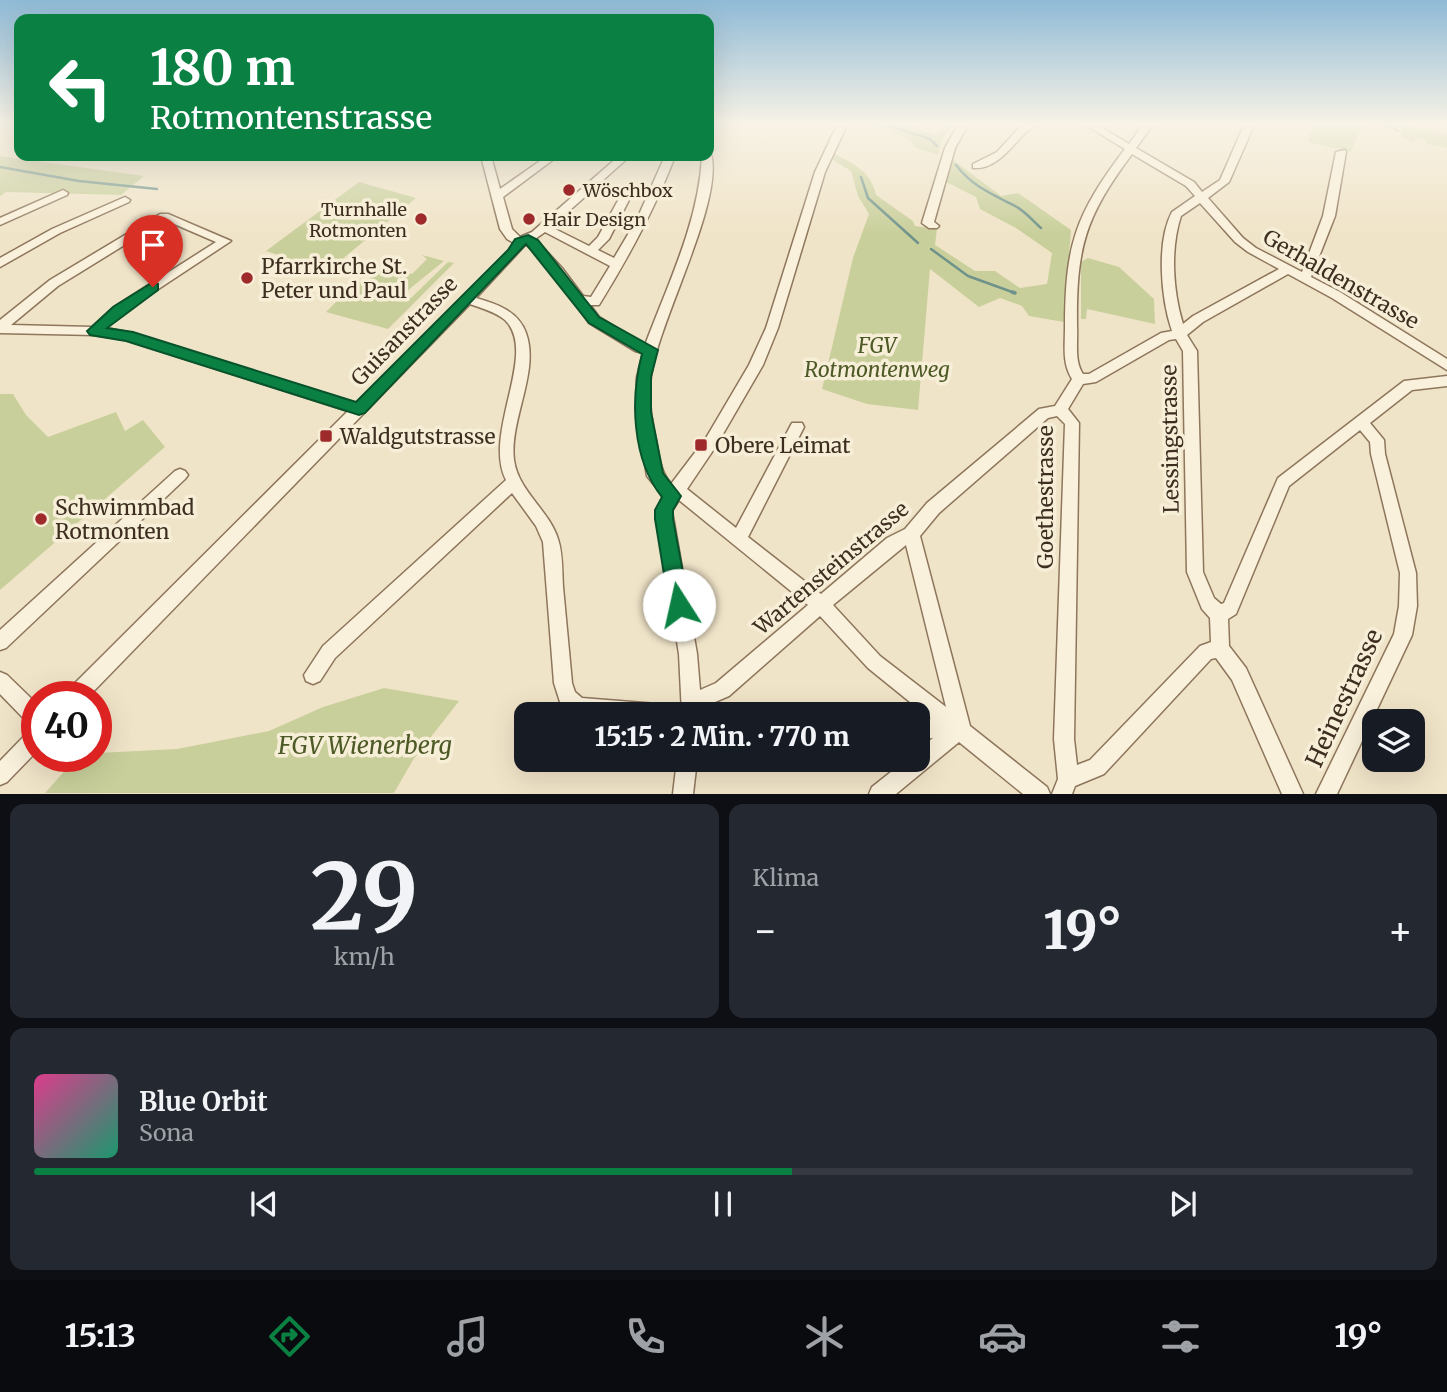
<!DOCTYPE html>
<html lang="de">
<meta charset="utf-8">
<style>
body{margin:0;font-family:Merriweather,serif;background:#242831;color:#f1f3f6;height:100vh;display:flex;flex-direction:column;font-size:26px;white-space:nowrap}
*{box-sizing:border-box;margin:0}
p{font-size:23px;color:#9ea1a6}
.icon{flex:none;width:38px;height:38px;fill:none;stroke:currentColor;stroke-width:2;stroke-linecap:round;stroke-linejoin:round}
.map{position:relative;height:794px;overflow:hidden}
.details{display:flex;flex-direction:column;gap:10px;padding:10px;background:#0d0f14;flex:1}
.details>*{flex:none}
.banner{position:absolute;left:14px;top:14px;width:700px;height:147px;border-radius:14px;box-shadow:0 7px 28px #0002;background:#0b8043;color:#fff;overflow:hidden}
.tools{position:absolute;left:1362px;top:709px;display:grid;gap:14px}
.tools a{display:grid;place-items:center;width:63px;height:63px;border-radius:14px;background:#171b24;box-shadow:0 7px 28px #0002;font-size:35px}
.speed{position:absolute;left:21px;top:681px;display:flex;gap:14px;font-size:35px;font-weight:700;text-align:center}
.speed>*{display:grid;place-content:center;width:91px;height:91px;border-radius:50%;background:#171b24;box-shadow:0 7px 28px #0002;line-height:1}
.speed .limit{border:10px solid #d22;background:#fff;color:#111}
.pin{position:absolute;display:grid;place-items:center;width:60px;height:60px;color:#fff;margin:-72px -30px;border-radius:50% 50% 50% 0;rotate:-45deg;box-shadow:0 0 7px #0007}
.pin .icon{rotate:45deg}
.me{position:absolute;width:77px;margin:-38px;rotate:350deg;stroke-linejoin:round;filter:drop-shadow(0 0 5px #0008)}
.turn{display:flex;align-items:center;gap:24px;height:147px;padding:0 21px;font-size:32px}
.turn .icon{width:91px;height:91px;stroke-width:2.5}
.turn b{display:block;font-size:49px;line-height:60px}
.big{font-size:52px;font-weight:800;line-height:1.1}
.details .card{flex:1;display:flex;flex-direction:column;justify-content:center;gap:10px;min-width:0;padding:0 24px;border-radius:14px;background:#242831}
.details .dial{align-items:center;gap:0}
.dial b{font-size:91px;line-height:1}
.song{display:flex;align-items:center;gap:21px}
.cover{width:84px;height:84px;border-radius:10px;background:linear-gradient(135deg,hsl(330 70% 55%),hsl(160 70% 35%))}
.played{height:7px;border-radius:4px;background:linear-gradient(90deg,#0b8043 55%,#363941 55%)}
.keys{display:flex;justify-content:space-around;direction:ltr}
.heat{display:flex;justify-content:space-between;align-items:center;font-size:38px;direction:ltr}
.details .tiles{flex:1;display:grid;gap:10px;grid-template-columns:1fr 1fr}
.card:last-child{grid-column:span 2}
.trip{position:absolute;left:514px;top:702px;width:416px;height:70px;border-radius:14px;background:#171b24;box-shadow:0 7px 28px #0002;font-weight:800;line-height:70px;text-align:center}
.tabs{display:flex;height:112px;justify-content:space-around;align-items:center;background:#090b0e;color:#9ea1a6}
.tabs .icon{width:49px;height:49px}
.tabs .active{color:#0b8043}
.tabs b{font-size:32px;color:#f1f3f6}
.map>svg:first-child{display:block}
</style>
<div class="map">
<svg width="1447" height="794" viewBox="0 0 1447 794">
<rect width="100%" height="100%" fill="#f0e4c8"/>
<!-- green -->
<g fill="#c9cf9b">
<polygon points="869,123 901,123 936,135 948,123 955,123 941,140 938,155 916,148 908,139"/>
<polygon points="1314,123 1363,123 1351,152 1308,142"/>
<polygon points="1401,125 1447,134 1447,148 1427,144 1426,140 1415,138 1415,142 1401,138"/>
<path d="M 835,154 C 855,164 871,172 876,195 L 913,221 L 915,226 L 937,229 L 935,245 L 975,271 L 995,271 L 1020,288 L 1047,284 L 1052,253 L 1016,228 L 980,209 L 976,197 L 946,182 L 953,160 L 1001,196 L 1018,193 L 1071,230 L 1064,322 L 1029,316 L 1022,306 L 1000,298 L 979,307 L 930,269 L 918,410 L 867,404 L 822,389 L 853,258 L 869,214 L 858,196 L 851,171 L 833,160 Z"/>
<polygon points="0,156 144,176 121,195 6,192 0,196"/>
<polygon points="359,182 416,198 328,271 266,251"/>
<polygon points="422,255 444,261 402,295 411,298 448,262 454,263 388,329 326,312 357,281 362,283 380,272 391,275 398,269 412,274 427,259"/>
<polygon points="1088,258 1119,267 1154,299 1155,324 1087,309 1086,319 1081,319 1081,262"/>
<polygon points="0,394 13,394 26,415 48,437 116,412 125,431 143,420 165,447 0,590"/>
<polygon points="384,688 459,701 413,760 394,793 45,793 68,767 96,756 98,753 177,749 269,731 323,707"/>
</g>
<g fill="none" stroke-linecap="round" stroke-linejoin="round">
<!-- stream-far1 -->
<g stroke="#6f938a" stroke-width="2.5">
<polyline points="881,123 930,139 937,146"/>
<polyline points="1385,123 1398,131"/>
<path d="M 956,165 C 973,187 992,194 1015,206 C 1025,211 1033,221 1041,228"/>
<polyline points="0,167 79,181 157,189"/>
<polyline points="861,177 868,198 918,243"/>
<polyline points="931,249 968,276 1015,293"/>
</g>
<!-- stream -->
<polyline stroke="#6f938a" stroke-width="3.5" points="1012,292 1015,293"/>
<defs>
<g id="minor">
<polygon points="709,123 714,123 714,124 709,127"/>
<path d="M 838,123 L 848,123 L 825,172 L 778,328 L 763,365 L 716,446 L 687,489 L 736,528 L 792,423 L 802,423 L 804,427 L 748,537 L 821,594 L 887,538 L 905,529 L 927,503 L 1039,409 L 1055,406 L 1072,379 C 1062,363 1065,346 1065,328 C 1065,245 1075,215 1125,149 L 1082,123 L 1094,123 L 1129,144 L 1144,123 L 1154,123 L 1136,148 L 1194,182 L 1202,192 L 1220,180 L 1245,123 L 1255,123 L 1229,182 L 1208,198 L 1243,238 L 1256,248 L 1302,272 L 1323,216 L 1336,152 L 1345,150 L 1346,152 L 1335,216 L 1311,277 L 1340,292 L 1447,359 L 1447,370 L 1332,298 L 1288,274 L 1203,322 L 1187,335 L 1197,351 L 1203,572 L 1214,598 L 1221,604 L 1224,603 L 1278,478 L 1404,381 L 1447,376 L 1447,386 L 1412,390 L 1370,423 L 1384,440 L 1385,454 L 1416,573 L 1417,606 L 1412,635 L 1337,794 L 1316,794 L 1394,634 L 1399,606 L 1400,573 L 1371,454 L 1370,442 L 1360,430 L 1289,486 L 1236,614 L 1228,619 L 1229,646 L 1246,668 L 1303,794 L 1282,794 L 1232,680 L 1216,658 L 1211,659 L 1104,774 L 1075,786 L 1072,794 L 1052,794 L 1058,779 L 1054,739 L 1065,424 L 1057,416 L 1048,418 L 939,513 L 920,536 L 970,726 L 1047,787 L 1050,794 L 1023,794 L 959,742 L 896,794 L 869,794 L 872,787 L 906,760 L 919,760 L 919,749 L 933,738 L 919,739 L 919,719 L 931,719 L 868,668 L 820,616 L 729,696 L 701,708 L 702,714 L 682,714 L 679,654 L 656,510 L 664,497 L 647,476 L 636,412 L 637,377 L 643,353 L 635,351 L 589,323 L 554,274 L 526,244 L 476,298 C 497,304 518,311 526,333 C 540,372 509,420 514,460 C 518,491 549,510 558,539 C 563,554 562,572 563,587 C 566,619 569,651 572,683 L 575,692 L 582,698 L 657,704 L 664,707 L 667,714 L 572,714 L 561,705 L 554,683 L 543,542 L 536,526 L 512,493 L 335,658 L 320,681 L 313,684 L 306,681 L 304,675 L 323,646 L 506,480 C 482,433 539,353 505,320 C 496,312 481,308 470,304 L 89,696 L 67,696 L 69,689 L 348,411 L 126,340 L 95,335 L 0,333 L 0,320 L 50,280 L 160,214 L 168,214 L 231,241 L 122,313 L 106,328 L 132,333 L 356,403 L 509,251 L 514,243 L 507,239 L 500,229 L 481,156 L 491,156 L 500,189 L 547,156 L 558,156 L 503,197 L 512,229 L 520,237 L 532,232 L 619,156 L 630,156 L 601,182 L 632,194 L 609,239 L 598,250 L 614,258 L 637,219 L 665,156 L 675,156 C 655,209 628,258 599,305 L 590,305 L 599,317 L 645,345 C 668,284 699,221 702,156 L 711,154 C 724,202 659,319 651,376 C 648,397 651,419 656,440 C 659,457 660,471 671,484 L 706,438 L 749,365 L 766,328 L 815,172 ZM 1132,154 L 1186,186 L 1195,196 L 1172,212 C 1156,242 1161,299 1172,331 L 1161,333 L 1089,374 L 1083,374 C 1074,361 1078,342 1077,326 C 1076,248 1085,217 1132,154 ZM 596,187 L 621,195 L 598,237 L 589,246 L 551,227 ZM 1200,203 L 1235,242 L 1248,252 L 1279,269 L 1193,316 L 1183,324 C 1173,291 1170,249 1181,216 ZM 165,220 L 216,242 L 114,307 L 92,327 L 11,325 L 58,286 ZM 545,232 L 610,266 L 591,297 L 583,296 L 562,268 L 535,239 ZM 1176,339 L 1183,351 L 1187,572 L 1202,609 L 1210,618 L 1211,642 L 1200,646 L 1090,760 L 1077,765 L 1074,739 L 1079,423 L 1068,409 L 1083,384 L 1096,382 L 1169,340 ZM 679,500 L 808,605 L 716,683 L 700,690 L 697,654 L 672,511 ZM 906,545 L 946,707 L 880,656 L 833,605 Z"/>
<polygon points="959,123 969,123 955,148 934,222 939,226 937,228 929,228 922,223 945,148"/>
<path d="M 1027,123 L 1039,123 C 1034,127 1029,129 1025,133 C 1011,147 996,170 973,168 L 973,164 L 997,152 L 1021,126 Z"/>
<polygon points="63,190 68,193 67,195 0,225 0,218"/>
<polygon points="125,197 130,200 129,202 60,233 0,267 0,258 52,229"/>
<polygon points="180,469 185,471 188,475 185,479 6,648 0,650 0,630 175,471"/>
<polygon points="0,672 7,675 37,704 37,751 7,782 0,785 0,761 30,730 37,727 30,725 0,694"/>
<polygon points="677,760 697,760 693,794 673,794"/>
</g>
</defs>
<!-- minor casing -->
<use href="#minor" stroke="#8d765c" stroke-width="3"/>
<!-- minor -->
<use href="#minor" fill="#faf1dc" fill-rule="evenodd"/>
</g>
<!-- sky -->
<linearGradient id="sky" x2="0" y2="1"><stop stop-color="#8fbad6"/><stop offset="0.53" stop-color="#f8f3e6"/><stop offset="1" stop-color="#f8f3e6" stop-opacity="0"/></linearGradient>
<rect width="1447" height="234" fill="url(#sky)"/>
<!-- route -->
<path fill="#0b8043" stroke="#07532c" stroke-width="2" d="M 528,235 L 538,240 L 599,317 L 658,350 L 651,377 L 651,412 L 663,473 L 681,496 L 673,510 L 673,519 L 689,605 L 686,611 L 679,614 L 672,611 L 669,605 L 655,519 L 655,510 L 662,497 C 632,460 630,399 642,354 L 589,323 L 526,244 L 365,413 L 359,415 L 126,341 L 90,335 L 87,331 L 113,307 L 153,282 L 158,284 L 158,290 L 107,328 L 133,332 L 356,402 L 508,250 L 515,239 Z"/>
<!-- markers -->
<g fill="#9e2a2b" stroke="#f7eed8" stroke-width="2.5">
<circle cx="569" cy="190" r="7"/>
<circle cx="421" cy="219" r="7"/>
<circle cx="529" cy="219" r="7"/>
<circle cx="247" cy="278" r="7"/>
<rect x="319" y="429" width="14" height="14" rx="3.5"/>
<rect x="694" y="438" width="14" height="14" rx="3.5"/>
<circle cx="41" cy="519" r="7"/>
</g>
<g text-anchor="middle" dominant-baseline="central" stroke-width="7" stroke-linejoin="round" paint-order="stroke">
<!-- far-poi labels -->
<g font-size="18" fill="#3d2e20" stroke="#f7eed8" text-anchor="start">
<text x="583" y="190">Wöschbox</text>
<text x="407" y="209" text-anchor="end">Turnhalle<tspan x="407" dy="21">Rotmonten</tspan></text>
<text x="543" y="219">Hair Design</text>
</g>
<!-- poi labels -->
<g font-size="21" fill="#3d2e20" stroke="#f7eed8" text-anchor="start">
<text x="261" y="266">Pfarrkirche St.<tspan x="261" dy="24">Peter und Paul</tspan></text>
<text x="340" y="436">Waldgutstrasse</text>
<text x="715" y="445">Obere Leimat</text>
<text x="55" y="507">Schwimmbad<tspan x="55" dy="24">Rotmonten</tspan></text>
</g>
<!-- street labels -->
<g font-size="21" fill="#3d2e20" stroke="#f7eed8">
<text transform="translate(1341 279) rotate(30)">Gerhaldenstrasse</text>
<text transform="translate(404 331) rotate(-46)">Guisanstrasse</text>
<text transform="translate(1170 439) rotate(-91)">Lessingstrasse</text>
<text transform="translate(1045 497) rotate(-90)">Goethestrasse</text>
<text transform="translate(831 568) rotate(-40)">Wartensteinstrasse</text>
</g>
<!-- park labels -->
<g font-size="21" font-style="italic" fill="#4d5a26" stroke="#f7eed8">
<text x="877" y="345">FGV<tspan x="877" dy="24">Rotmontenweg</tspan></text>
</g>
<!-- near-street labels -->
<g font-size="24" fill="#3d2e20" stroke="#f7eed8">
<text transform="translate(1344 698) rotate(-65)">Heinestrasse</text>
</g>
<!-- near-park labels -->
<g font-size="24" font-style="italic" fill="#4d5a26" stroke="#f7eed8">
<text x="365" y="745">FGV Wienerberg</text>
</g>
</g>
</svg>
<div class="tools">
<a><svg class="icon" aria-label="layers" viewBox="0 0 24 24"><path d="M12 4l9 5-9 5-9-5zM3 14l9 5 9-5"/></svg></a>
</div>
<div class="speed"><div class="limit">40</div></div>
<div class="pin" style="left:153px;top:287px;background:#d93025"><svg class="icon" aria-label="arrive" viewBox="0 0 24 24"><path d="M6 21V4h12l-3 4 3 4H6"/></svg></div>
<svg class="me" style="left:679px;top:605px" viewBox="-20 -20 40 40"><circle r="19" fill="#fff"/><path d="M0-13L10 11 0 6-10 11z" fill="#0b8043"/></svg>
<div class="trip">15:15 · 2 Min. · 770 m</div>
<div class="banner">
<div class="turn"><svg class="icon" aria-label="left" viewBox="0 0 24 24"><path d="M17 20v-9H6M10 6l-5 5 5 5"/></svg><div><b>180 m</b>Rotmontenstrasse</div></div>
</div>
</div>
<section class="details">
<div class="tiles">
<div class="card dial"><b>29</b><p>km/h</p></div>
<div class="card"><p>Klima</p>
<div class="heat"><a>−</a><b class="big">19°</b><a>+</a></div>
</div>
<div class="card">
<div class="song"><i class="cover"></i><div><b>Blue Orbit</b><p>Sona</p></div></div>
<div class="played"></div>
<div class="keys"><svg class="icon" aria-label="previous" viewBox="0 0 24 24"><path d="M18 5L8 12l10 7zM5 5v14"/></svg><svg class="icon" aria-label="pause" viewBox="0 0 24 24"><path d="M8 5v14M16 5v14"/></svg><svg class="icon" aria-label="next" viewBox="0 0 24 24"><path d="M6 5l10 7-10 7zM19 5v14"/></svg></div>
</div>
</div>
</section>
<nav class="tabs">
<b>15:13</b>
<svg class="icon active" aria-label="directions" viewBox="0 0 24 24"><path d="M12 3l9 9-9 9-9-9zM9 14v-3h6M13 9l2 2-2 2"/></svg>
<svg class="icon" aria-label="music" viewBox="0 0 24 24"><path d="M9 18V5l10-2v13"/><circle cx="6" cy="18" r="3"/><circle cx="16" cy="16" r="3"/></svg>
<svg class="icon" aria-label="phone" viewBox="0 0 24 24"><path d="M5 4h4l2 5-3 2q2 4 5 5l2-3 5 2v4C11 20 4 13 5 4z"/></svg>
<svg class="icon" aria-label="climate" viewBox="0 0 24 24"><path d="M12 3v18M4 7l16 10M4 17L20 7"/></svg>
<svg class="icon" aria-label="car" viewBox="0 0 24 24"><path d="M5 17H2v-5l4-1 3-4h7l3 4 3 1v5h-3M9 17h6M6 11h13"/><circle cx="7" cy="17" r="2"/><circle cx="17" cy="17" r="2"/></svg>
<svg class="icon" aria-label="filters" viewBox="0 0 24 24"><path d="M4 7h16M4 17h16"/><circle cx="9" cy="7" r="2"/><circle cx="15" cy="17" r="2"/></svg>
<b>19°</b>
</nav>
